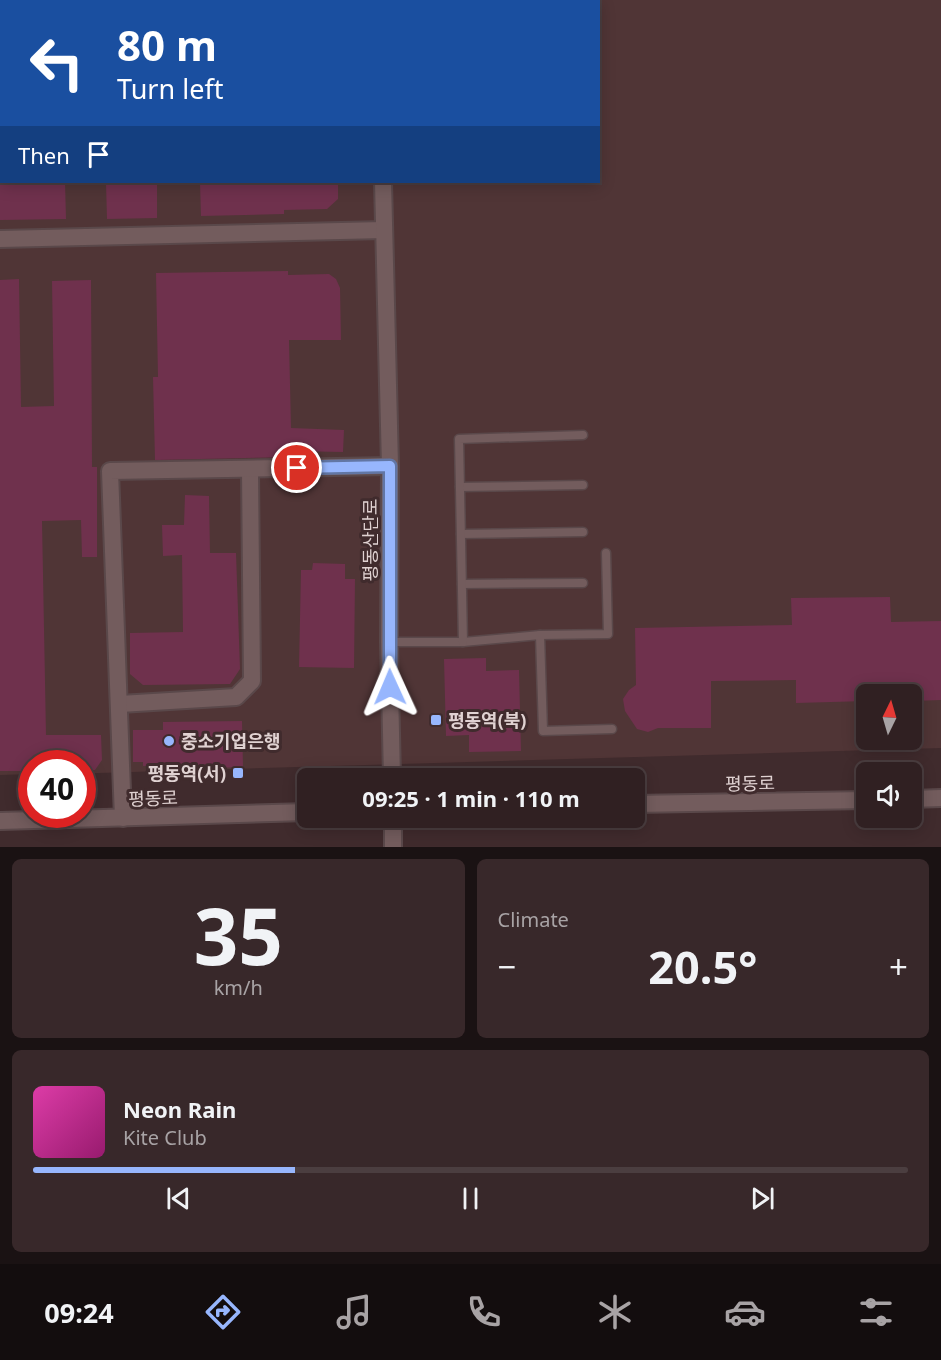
<!DOCTYPE html>
<meta charset="utf-8">
<style>
body{margin:0;font-family:"Noto Sans","Noto Sans KR",sans-serif;background:#38282a;color:#f1f3f6;height:100vh;display:flex;flex-direction:column;font-size:22px;white-space:nowrap}
*{box-sizing:border-box;margin:0}
p{font-size:20px;color:#a8a3a5}
.icon{flex:none;width:33px;height:33px;fill:none;stroke:currentColor;stroke-width:2;stroke-linecap:round;stroke-linejoin:round}
.map{position:relative;height:847px;overflow:hidden}
.panel{display:flex;flex-direction:column;gap:12px;padding:12px;background:#1a1213;flex:1}
.panel>*{flex:none}
.hud{position:absolute;left:0px;top:0px;width:600px;height:183px;box-shadow:0 3px 15px #0003,0 0 0 2px #4b3e40;background:#1a4fa0;color:#fff;overflow:hidden}
.needle{width:39px;rotate:5deg}
.buttons{position:absolute;left:856px;top:684px;display:grid;gap:12px}
.buttons a{display:grid;place-items:center;width:66px;height:66px;border-radius:9px;background:#302022;box-shadow:0 3px 15px #0003,0 0 0 2px #4b3e40;font-size:30px}
.speed{position:absolute;left:18px;top:750px;display:flex;gap:12px;font-size:30px;font-weight:700;text-align:center}
.speed>*{display:grid;place-content:center;width:78px;height:78px;border-radius:50%;background:#302022;box-shadow:0 3px 15px #0003,0 0 0 2px #4b3e40;line-height:1}
.speed .limit{border:9px solid #d22;background:#fff;color:#111}
.pin{position:absolute;display:grid;place-items:center;width:51px;height:51px;color:#fff;margin:-26px;border:3px solid #fff;border-radius:50%;box-shadow:0 2px 6px #0007}
.me{position:absolute;width:66px;margin:-33px;rotate:359deg;stroke-linejoin:round;filter:drop-shadow(0 0 4px #0008)}
.turn{display:flex;align-items:center;gap:21px;height:126px;padding:0 18px;font-size:27px}
.turn .icon{width:78px;height:78px;stroke-width:2.5}
.turn b{display:block;font-size:42px;line-height:51px}
.then{display:flex;align-items:center;height:57px;padding:0 18px;background:#0003;gap:12px;font-size:22px}
.big{font-size:45px;font-weight:700;line-height:1.1}
.panel .tile{flex:1;display:flex;flex-direction:column;justify-content:center;gap:9px;min-width:0;padding:0 21px;border-radius:9px;background:#38282a}
.panel .dial{align-items:center;gap:0}
.dial b{font-size:78px;line-height:1}
.song{display:flex;align-items:center;gap:18px}
.cover{width:72px;height:72px;border-radius:9px;background:linear-gradient(135deg,hsl(320 70% 55%),hsl(320 70% 35%))}
.played{height:6px;border-radius:3px;background:linear-gradient(90deg,#97b6fd 30%,#4b3e40 30%)}
.keys{display:flex;justify-content:space-around;direction:ltr}
.heat{display:flex;justify-content:space-between;align-items:center;font-size:33px;direction:ltr}
.panel .tiles{flex:1;display:grid;gap:12px;grid-template-columns:1fr 1fr}
.tile:last-child{grid-column:span 2}
.trip{position:absolute;left:297px;top:768px;width:348px;height:60px;border-radius:9px;background:#302022;box-shadow:0 3px 15px #0003,0 0 0 2px #4b3e40;font-weight:700;line-height:60px;text-align:center}
.dock{display:flex;height:96px;justify-content:space-around;align-items:center;background:#130d0e;color:#a8a3a5}
.dock .icon{width:42px;height:42px}
.dock .selected{color:#97b6fd}
.dock b{font-size:27px;color:#f1f3f6}
.map>svg:first-child{display:block}
</style>
<div class="map">
<svg width="941" height="847" viewBox="0 0 941 847">
<rect width="100%" height="100%" fill="#402b2d"/>
<!-- built -->
<path fill="#503536" fill-rule="evenodd" d="M 0,0 L 941,0 L 941,748 L 98,773 L 83,774 L 82,764 L 32,764 L 31,774 L 0,775 ZM 2,2 L 598,2 L 598,182 L 2,182 ZM 867,694 L 912,694 L 912,740 L 867,740 Z"/>
<!-- building -->
<g fill="#6f314d">
<polygon points="0,182 65,182 66,219 0,220"/>
<polygon points="106,182 157,182 157,218 107,219"/>
<polygon points="200,182 338,182 338,199 327,209 284,210 284,214 201,216"/>
<polygon points="288,271 288,275 329,274 336,279 340,288 341,340 289,340 291,428 344,430 343,452 291,451 291,457 155,460 153,377 158,377 156,273"/>
<polygon points="19,279 21,407 54,406 52,281 91,280 92,467 97,467 97,557 82,557 81,520 42,521 46,735 101,735 102,760 95,770 82,770 82,764 32,764 32,771 0,771 0,280"/>
<polygon points="185,495 209,496 210,553 236,553 240,669 230,684 143,685 130,674 130,633 183,632 182,555 163,556 162,525 184,525"/>
<polygon points="313,563 345,564 345,579 355,579 354,668 299,667 301,570 312,570"/>
<polygon points="890,597 891,622 941,621 941,700 912,701 912,694 867,694 867,701 796,703 796,680 711,681 711,728 658,728 648,732 637,729 625,711 623,699 629,690 636,685 635,628 792,625 791,598"/>
<polygon points="486,658 486,671 519,670 521,751 469,752 469,735 446,736 444,659"/>
<polygon points="242,721 243,767 212,768 212,765 143,766 143,762 133,762 133,730 163,730 163,722"/>
</g>
<g fill="none" stroke-linecap="round" stroke-linejoin="round">
<defs>
<g id="service">
<polyline points="460,487 583,485"/>
<polyline points="461,534 583,532"/>
<polyline points="462,584 583,583"/>
<polyline points="540,635 543,731 612,729"/>
<polyline points="389,642 463,642 540,635 608,634 606,553"/>
<polyline points="463,642 459,439 583,435"/>
</g>
<g id="minor">
<polyline points="0,239 384,230"/>
<polyline points="120,704 236,697 252,681 250,470"/>
<polyline points="123,818 110,471 390,466"/>
</g>
<g id="tertiary">
<polyline points="381,0 381,2"/>
<polyline points="383,182 390,466 389,642 392,778"/>
<polyline points="393,818 393,847"/>
</g>
<g id="secondary">
<polyline points="912,799 941,798"/>
<polyline points="634,804 867,800"/>
<polyline points="0,821 308,812"/>
</g>
</defs>
<!-- service casing -->
<use href="#service" stroke="#5a484a" stroke-width="11"/>
<!-- minor casing -->
<use href="#minor" stroke="#5a484a" stroke-width="20"/>
<!-- tertiary casing -->
<use href="#tertiary" stroke="#5a484a" stroke-width="20"/>
<!-- secondary casing -->
<use href="#secondary" stroke="#5a484a" stroke-width="20"/>
<!-- service -->
<use href="#service" stroke="#735c5d" stroke-width="8"/>
<!-- minor -->
<use href="#minor" stroke="#735c5d" stroke-width="16"/>
<!-- tertiary -->
<use href="#tertiary" stroke="#735c5d" stroke-width="16"/>
<!-- secondary -->
<use href="#secondary" stroke="#735c5d" stroke-width="16"/>
</g>
<g fill="none" stroke-linecap="round" stroke-linejoin="round">
<defs>
<polyline id="route" points="297,468 390,466 390,687"/>
</defs>
<!-- route casing -->
<use href="#route" stroke="#6276a4" stroke-width="15"/>
<!-- route -->
<use href="#route" stroke="#97b6fd" stroke-width="10"/>
</g>
<!-- markers -->
<g fill="#97b6fd" stroke="#402b2d" stroke-width="2">
<rect x="430" y="714" width="12" height="12" rx="3"/>
<circle cx="169" cy="741" r="6"/>
<rect x="232" y="767" width="12" height="12" rx="3"/>
</g>
<g text-anchor="middle" dominant-baseline="central" stroke-width="6" stroke-linejoin="round" paint-order="stroke">
<!-- street labels -->
<g font-size="18" fill="#e0d2d2" stroke="#402b2d">
<text transform="translate(370 540) rotate(-90)">평동산단로</text>
<text transform="translate(750 783) rotate(-1)">평동로</text>
<text transform="translate(153 798) rotate(-2)">평동로</text>
</g>
<!-- poi labels -->
<g font-size="18" font-weight="bold" fill="#e0d2d2" stroke="#402b2d" text-anchor="start">
<text x="448" y="720">평동역(북)</text>
<text x="181" y="741">중소기업은행</text>
<text x="226" y="773" text-anchor="end">평동역(서)</text>
</g>
</g>
</svg>
<div class="buttons">
<a><svg class="needle" viewBox="-14 -14 28 28"><path d="M0-13l5 13h-10z" fill="#e53935"/><path d="M0 13l5-13h-10z" fill="#a8a3a5"/></svg></a>
<a><svg class="icon" aria-label="sound" viewBox="0 0 24 24"><path d="M4 9h4l5-4v14l-5-4H4zM17 9q2 3 0 6"/></svg></a>
</div>
<div class="speed"><div class="limit">40</div></div>
<div class="pin" style="left:297px;top:468px;background:#d93025"><svg class="icon" aria-label="arrive" viewBox="0 0 24 24"><path d="M6 21V4h12l-3 4 3 4H6"/></svg></div>
<svg class="me" style="left:390px;top:687px" viewBox="-20 -20 40 40"><path d="M0-17L14 15 0 8-14 15z" fill="#97b6fd" stroke="#fff" stroke-width="4"/></svg>
<div class="trip">09:25 · 1 min · 110 m</div>
<div class="hud">
<div class="turn"><svg class="icon" aria-label="left" viewBox="0 0 24 24"><path d="M17 20v-9H6M10 6l-5 5 5 5"/></svg><div><b>80 m</b>Turn left</div></div>
<div class="then">Then<svg class="icon" aria-label="arrive" viewBox="0 0 24 24"><path d="M6 21V4h12l-3 4 3 4H6"/></svg></div>
</div>
</div>
<section class="panel">
<div class="tiles">
<div class="tile dial"><b>35</b><p>km/h</p></div>
<div class="tile"><p>Climate</p>
<div class="heat"><a>−</a><b class="big">20.5°</b><a>+</a></div>
</div>
<div class="tile">
<div class="song"><i class="cover"></i><div><b>Neon Rain</b><p>Kite Club</p></div></div>
<div class="played"></div>
<div class="keys"><svg class="icon" aria-label="previous" viewBox="0 0 24 24"><path d="M18 5L8 12l10 7zM5 5v14"/></svg><svg class="icon" aria-label="pause" viewBox="0 0 24 24"><path d="M8 5v14M16 5v14"/></svg><svg class="icon" aria-label="next" viewBox="0 0 24 24"><path d="M6 5l10 7-10 7zM19 5v14"/></svg></div>
</div>
</div>
</section>
<nav class="dock">
<b>09:24</b>
<svg class="icon selected" aria-label="directions" viewBox="0 0 24 24"><path d="M12 3l9 9-9 9-9-9zM9 14v-3h6M13 9l2 2-2 2"/></svg>
<svg class="icon" aria-label="music" viewBox="0 0 24 24"><path d="M9 18V5l10-2v13"/><circle cx="6" cy="18" r="3"/><circle cx="16" cy="16" r="3"/></svg>
<svg class="icon" aria-label="phone" viewBox="0 0 24 24"><path d="M5 4h4l2 5-3 2q2 4 5 5l2-3 5 2v4C11 20 4 13 5 4z"/></svg>
<svg class="icon" aria-label="climate" viewBox="0 0 24 24"><path d="M12 3v18M4 7l16 10M4 17L20 7"/></svg>
<svg class="icon" aria-label="car" viewBox="0 0 24 24"><path d="M5 17H2v-5l4-1 3-4h7l3 4 3 1v5h-3M9 17h6M6 11h13"/><circle cx="7" cy="17" r="2"/><circle cx="17" cy="17" r="2"/></svg>
<svg class="icon" aria-label="filters" viewBox="0 0 24 24"><path d="M4 7h16M4 17h16"/><circle cx="9" cy="7" r="2"/><circle cx="15" cy="17" r="2"/></svg>
</nav>
